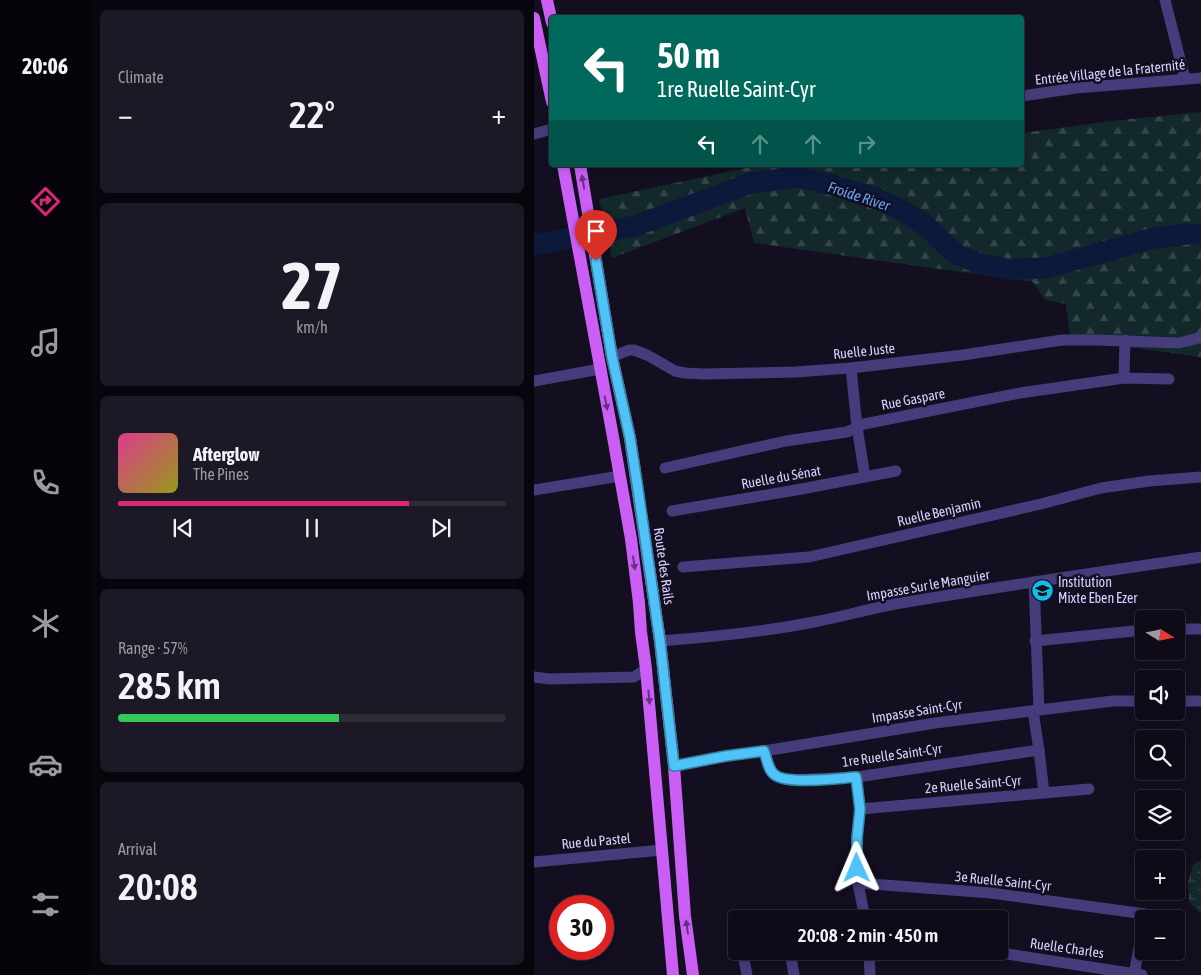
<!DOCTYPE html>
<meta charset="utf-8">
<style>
body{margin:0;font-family:"Asap Condensed",sans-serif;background:#1c1825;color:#f1f3f6;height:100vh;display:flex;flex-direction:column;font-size:19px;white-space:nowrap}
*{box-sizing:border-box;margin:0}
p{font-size:16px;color:#9b9aa2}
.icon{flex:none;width:28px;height:28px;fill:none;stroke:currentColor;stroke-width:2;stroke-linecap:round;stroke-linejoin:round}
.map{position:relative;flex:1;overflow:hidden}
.panel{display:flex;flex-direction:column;gap:10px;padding:10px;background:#08060d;width:444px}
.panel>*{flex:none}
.hud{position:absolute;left:15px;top:15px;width:475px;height:152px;border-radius:5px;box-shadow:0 2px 8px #0003,0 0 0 1px #2e2b37;background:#00695c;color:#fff;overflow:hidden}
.needle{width:32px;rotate:100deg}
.fabs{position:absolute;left:601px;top:610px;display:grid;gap:10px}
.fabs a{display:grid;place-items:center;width:50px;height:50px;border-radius:5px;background:#0e0a18;box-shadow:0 2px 8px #0003,0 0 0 1px #2e2b37;font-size:25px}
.speed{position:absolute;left:15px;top:895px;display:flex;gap:10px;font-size:25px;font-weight:700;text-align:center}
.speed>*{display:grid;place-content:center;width:65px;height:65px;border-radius:50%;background:#0e0a18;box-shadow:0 2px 8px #0003,0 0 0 1px #2e2b37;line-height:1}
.speed .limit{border:8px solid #d22;background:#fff;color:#111}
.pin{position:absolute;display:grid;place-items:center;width:42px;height:42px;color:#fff;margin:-51px -21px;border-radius:50% 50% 50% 0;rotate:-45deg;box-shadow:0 0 5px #0007}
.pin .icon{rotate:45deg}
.me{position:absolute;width:55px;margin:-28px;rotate:359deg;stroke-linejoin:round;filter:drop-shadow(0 0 4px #0008)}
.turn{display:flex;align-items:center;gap:18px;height:105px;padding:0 25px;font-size:22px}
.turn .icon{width:65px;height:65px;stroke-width:2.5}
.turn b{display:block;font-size:35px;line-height:42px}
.lanes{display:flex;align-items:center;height:48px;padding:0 25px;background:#0003;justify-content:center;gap:25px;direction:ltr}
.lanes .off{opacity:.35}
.big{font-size:38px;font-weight:600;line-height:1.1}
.panel .tile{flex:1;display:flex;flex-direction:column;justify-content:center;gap:8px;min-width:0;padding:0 18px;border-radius:8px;background:#1c1825}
.panel .dial{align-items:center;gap:0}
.dial b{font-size:65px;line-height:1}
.song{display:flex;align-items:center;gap:15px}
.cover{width:60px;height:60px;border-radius:8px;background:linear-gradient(135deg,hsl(330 70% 55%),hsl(60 70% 35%))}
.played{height:5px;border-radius:2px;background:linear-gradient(90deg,#db2777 75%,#2e2b37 75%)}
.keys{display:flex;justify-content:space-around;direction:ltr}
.heat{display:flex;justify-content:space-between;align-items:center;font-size:28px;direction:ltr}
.charge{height:8px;border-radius:4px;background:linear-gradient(90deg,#34c759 57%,#2e2b37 0)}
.trip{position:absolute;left:194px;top:910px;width:280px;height:50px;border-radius:5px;background:#0e0a18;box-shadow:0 2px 8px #0003,0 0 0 1px #2e2b37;font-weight:600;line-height:50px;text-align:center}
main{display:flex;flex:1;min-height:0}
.menu{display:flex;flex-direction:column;width:90px;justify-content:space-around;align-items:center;background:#06040a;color:#9b9aa2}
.menu .icon{width:35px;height:35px}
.menu .on{color:#db2777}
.menu b{font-size:22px;color:#f1f3f6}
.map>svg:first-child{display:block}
</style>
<main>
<nav class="menu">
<b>20:06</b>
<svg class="icon on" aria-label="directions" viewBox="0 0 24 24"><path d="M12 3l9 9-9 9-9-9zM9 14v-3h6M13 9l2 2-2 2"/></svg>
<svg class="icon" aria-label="music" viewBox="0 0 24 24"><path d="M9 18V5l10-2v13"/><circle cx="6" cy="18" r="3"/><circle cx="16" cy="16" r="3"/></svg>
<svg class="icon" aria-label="phone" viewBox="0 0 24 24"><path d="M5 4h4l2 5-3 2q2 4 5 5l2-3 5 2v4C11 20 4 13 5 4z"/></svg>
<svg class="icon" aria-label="climate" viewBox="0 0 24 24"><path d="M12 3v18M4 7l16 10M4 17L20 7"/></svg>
<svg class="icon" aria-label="car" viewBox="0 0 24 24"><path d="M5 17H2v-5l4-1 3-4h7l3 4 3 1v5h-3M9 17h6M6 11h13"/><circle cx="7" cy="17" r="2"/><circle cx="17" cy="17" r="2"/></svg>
<svg class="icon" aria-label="filters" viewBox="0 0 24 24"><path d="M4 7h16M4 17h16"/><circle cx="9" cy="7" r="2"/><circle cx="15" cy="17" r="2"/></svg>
</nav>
<section class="panel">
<div class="tile"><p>Climate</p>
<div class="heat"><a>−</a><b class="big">22°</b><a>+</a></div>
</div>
<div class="tile dial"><b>27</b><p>km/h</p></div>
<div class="tile">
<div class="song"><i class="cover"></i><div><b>Afterglow</b><p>The Pines</p></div></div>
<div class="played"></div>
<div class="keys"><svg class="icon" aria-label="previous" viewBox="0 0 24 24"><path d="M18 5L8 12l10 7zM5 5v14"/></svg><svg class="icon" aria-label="pause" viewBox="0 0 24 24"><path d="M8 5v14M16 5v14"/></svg><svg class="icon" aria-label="next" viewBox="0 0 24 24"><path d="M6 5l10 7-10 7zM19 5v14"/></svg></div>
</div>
<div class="tile"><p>Range · 57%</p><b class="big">285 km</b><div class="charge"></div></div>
<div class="tile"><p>Arrival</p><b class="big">20:08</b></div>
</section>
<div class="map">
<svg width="668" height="975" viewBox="0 0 668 975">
<defs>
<pattern id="forest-firs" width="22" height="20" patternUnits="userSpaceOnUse" patternTransform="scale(1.25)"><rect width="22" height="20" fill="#12282a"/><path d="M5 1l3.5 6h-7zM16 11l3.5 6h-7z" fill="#34464a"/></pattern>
<pattern id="wetland-marsh" width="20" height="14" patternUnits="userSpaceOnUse" patternTransform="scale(1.25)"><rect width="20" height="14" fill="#12282a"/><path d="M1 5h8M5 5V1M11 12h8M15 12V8" fill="none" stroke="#34464a"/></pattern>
</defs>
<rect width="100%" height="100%" fill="#130e20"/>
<!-- forest -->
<polygon fill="url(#forest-firs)" points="667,112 667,357 536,339 532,304 511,300 499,282 220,243 211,208 78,258 65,199 226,165 488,165 488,133 577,121"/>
<!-- wetland -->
<polygon fill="url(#wetland-marsh)" points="667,860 667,914 655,902 654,881 659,865"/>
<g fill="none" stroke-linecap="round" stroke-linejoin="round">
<!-- river -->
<polyline stroke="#0c193b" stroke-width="21" points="0,245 101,226 217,183 264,177 295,184 344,199 370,211 392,226 423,255 450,265 474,269 512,268 620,238 653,234 668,234"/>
<!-- minor -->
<g stroke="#453c7c" stroke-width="11">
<polyline points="631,0 651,79"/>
<polyline points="488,96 542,88 668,78"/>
<polyline points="0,134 18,129"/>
<polyline points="78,357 95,350 100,350 113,355 141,371 151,373 170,374 261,372 317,368 429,355 528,340 563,340 645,343 668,337"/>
<polyline points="317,368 323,427 331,477"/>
<polyline points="590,378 591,340"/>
<polyline points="0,381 66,369"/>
<polyline points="131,468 252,441 313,432 330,424 486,393 590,378 635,379"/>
<polyline points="0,490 86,476"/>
<polyline points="138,511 262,490 362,471"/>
<polyline points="149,567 275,557 507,504 567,488 615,481 668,477"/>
<polyline points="642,629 668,629"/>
<path d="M 126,641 C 178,637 229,632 280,622 C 307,617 334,609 361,604 C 463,587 565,572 668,557"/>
<polyline points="501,641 610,630"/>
<polyline points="0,677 15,679 100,677 112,669"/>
<polyline points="642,701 668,701"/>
<polyline points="505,710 579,701 610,701"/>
<polyline points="499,711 505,750 510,793"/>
<polyline points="230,751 236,770 241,775 247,778 258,780 323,777 505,750"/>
<polyline points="140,766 191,756 230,751 401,723 505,710 500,582"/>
<polyline points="323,777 326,809 323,838 324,883 331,919"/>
<polyline points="326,809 555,789"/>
<polyline points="0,862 128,850"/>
<polyline points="324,883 457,893 611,914 600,975"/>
<polyline points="256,951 260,975"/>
<polyline points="335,951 336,975"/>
<polyline points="454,951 608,975"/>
<polyline points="210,960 213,975"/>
</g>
<!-- primary -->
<g stroke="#cb5ff5" stroke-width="12">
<polyline points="13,0 18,23"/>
<polyline points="0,18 18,102"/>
<polyline points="29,165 79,437 97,539 105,603 107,632 112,669 139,975"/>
<polyline points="46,165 78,357 96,438 126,641 140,766 151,916 159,975"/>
</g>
</g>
<!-- one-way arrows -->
<defs><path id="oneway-solid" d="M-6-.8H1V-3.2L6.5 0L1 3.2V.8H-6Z" transform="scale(1.25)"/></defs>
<g fill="#663280">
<use href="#oneway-solid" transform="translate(49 182) rotate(-100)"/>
<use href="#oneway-solid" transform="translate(72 403) rotate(79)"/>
<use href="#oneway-solid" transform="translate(100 563) rotate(82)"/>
<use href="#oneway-solid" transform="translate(115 697) rotate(85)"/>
<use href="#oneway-solid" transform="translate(153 927) rotate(-98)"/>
</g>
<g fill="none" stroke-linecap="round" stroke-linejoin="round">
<defs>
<path id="route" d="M 62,261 L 78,357 L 96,438 L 103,483 L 126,641 L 140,766 L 192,756 L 230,751 C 233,759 234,770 241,775 C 254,785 306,778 322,777 L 326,809 L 323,838 L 323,868"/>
</defs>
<!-- route casing -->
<use href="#route" stroke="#337fa1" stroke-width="12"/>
<!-- route -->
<use href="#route" stroke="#4fc3f7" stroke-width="9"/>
</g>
<!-- icons -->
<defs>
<symbol id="school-disc" viewBox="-11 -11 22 22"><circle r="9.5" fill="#0fbfea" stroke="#130e20"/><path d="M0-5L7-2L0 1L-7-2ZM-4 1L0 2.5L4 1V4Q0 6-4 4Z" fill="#111"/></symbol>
</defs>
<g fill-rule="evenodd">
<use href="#school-disc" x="496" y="578" width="25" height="25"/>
</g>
<g text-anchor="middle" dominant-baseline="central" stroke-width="5" stroke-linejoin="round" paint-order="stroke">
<!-- street labels -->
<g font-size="14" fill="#dad1fc" stroke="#130e20">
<text transform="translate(576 72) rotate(-6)">Entrée Village de la Fraternité</text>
<text transform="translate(330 351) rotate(-6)">Ruelle Juste</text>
<text transform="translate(379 399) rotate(-11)">Rue Gaspare</text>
<text transform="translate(247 477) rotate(-10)">Ruelle du Sénat</text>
<text transform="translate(405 512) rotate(-13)">Ruelle Benjamin</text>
<text transform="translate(130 566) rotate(82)">Route des Rails</text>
<text transform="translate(394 585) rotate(-10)">Impasse Sur le Manguier</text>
<text transform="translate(383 711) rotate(-9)">Impasse Saint-Cyr</text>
<text transform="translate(358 755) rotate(-8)">1re Ruelle Saint-Cyr</text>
<text transform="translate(439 784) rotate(-5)">2e Ruelle Saint-Cyr</text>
<text transform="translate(62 841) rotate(-5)">Rue du Pastel</text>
<text transform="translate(469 881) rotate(6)">3e Ruelle Saint-Cyr</text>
<text transform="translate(533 948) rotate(8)">Ruelle Charles</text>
</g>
<!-- poi labels -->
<g font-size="14" fill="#dad1fc" stroke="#130e20" text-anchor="start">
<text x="524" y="582">Institution<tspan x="524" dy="16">Mixte Eben Ezer</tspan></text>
</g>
<!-- water labels -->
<g font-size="15" font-style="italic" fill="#66a5f5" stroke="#130e20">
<text transform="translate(325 196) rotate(18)">Froide River</text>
</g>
</g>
</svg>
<div class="fabs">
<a><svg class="needle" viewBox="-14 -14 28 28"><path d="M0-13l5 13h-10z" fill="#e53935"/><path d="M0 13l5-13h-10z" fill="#9b9aa2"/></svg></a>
<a><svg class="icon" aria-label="sound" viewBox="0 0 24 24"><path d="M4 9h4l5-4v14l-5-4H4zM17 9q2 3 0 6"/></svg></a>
<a><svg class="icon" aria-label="search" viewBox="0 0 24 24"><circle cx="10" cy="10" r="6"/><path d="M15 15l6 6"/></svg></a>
<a><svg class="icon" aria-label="layers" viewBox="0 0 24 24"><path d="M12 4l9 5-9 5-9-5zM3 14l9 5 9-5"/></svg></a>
<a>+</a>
<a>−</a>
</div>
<div class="speed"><div class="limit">30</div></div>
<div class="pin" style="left:62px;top:261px;background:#d93025"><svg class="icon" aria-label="arrive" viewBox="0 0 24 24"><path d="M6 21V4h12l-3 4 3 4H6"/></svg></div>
<svg class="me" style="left:323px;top:868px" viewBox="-20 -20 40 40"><path d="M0-17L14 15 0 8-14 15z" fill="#4fc3f7" stroke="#fff" stroke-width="4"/></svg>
<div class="trip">20:08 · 2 min · 450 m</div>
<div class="hud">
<div class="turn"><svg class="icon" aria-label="left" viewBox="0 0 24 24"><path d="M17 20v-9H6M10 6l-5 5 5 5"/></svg><div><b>50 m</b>1re Ruelle Saint-Cyr</div></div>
<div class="lanes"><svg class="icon" aria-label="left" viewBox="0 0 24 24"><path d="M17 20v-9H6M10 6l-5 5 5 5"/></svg><svg class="icon off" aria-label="ahead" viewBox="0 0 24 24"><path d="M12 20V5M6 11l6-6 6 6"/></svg><svg class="icon off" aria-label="ahead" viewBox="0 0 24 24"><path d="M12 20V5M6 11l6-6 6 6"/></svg><svg class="icon off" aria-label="right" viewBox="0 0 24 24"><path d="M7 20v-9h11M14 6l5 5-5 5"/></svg></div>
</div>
</div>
</main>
